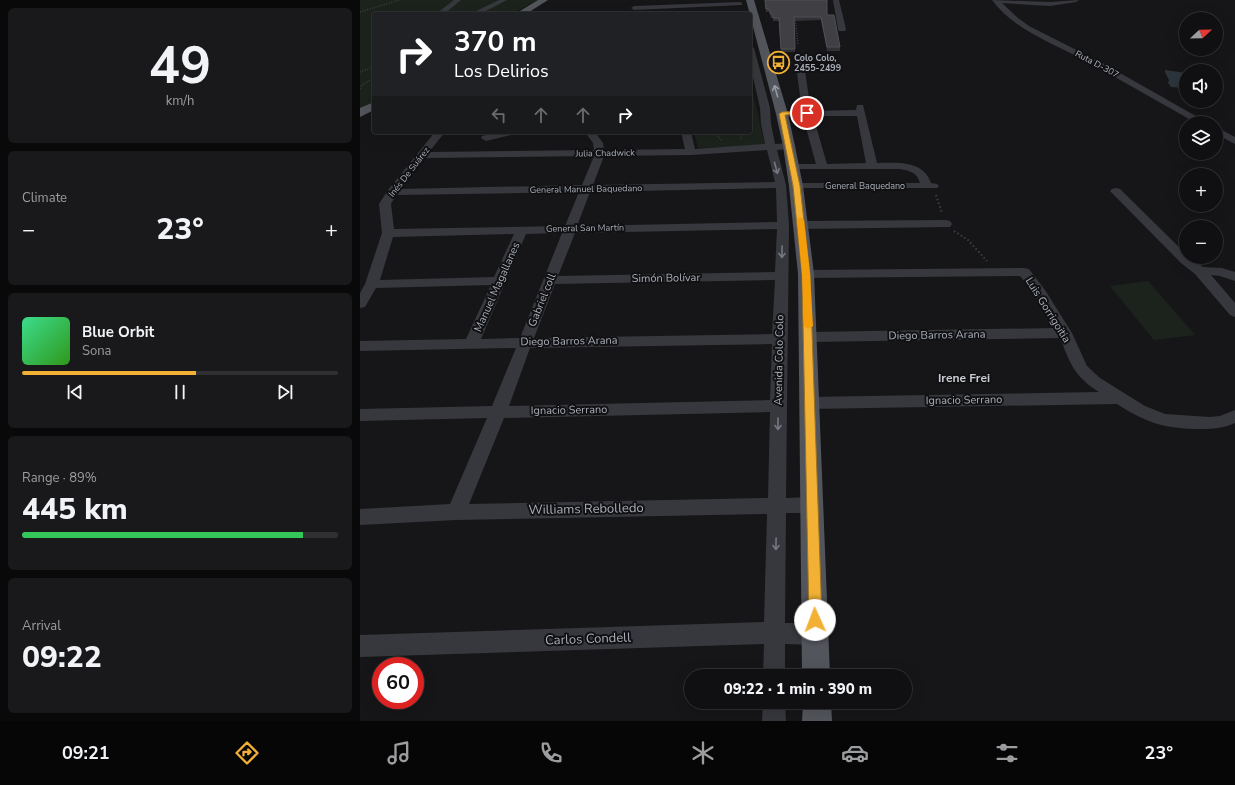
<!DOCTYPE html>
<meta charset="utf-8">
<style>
body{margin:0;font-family:"Nunito Sans",sans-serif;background:#19191b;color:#f1f3f6;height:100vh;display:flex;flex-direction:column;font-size:15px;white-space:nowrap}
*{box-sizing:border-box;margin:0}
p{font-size:13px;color:#9c9d9f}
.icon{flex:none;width:22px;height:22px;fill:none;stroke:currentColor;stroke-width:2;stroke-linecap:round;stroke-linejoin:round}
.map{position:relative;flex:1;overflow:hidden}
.side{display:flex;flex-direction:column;gap:8px;padding:8px;background:#09090a;width:360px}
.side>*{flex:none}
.banner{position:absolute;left:12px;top:12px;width:380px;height:122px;border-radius:4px;box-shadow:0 4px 16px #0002,0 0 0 1px #303032;background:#202124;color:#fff;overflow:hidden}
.needle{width:26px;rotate:68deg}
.tools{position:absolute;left:819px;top:12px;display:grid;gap:8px}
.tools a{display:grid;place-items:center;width:44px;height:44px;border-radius:50%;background:#101012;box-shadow:0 4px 16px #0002,0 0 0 1px #303032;font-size:20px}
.speed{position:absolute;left:12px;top:657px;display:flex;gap:8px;font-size:20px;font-weight:700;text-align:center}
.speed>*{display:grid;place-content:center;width:52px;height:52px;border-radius:50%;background:#101012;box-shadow:0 4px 16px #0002,0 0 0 1px #303032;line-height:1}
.speed .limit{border:6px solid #d22;background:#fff;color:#111}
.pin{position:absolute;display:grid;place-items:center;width:34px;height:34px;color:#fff;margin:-17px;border:2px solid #fff;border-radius:50%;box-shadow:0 1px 4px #0007}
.me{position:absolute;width:44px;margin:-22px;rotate:358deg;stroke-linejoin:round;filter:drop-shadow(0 0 3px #0008)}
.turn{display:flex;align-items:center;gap:14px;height:84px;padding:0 16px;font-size:18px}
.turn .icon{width:52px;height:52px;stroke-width:2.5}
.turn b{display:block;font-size:28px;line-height:34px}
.lanes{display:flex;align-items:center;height:38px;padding:0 16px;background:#0003;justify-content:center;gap:20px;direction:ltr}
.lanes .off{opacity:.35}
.big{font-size:30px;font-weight:800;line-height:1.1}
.side .tile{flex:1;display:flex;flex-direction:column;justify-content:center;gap:6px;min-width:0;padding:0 14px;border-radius:6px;background:#19191b}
.side .dial{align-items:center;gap:0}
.dial b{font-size:52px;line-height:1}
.song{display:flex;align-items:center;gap:12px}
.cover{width:48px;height:48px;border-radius:6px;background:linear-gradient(135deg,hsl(150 70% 55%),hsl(110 70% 35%))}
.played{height:4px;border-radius:2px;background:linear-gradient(90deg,#f2b134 55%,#303032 55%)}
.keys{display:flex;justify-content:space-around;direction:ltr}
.heat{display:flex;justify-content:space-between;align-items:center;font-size:22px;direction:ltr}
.charge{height:6px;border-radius:3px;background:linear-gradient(90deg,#34c759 89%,#303032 0)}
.trip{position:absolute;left:324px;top:669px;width:228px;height:40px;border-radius:20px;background:#101012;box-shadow:0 4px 16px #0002,0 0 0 1px #303032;font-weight:800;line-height:40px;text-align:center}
.tab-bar{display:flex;height:64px;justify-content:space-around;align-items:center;background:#060607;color:#9c9d9f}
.tab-bar .icon{width:28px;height:28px}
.tab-bar .on{color:#f2b134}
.tab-bar b{font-size:18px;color:#f1f3f6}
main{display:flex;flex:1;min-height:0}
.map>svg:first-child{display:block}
</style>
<main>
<section class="side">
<div class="tile dial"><b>49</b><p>km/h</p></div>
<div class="tile"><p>Climate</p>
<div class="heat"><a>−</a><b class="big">23°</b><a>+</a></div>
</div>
<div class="tile">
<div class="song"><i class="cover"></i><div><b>Blue Orbit</b><p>Sona</p></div></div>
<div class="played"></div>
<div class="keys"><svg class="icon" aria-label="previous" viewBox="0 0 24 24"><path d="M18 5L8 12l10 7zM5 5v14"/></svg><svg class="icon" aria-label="pause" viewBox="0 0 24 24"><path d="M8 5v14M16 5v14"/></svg><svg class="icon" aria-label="next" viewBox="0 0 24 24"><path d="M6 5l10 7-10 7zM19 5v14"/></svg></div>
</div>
<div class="tile"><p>Range · 89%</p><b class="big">445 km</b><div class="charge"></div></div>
<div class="tile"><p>Arrival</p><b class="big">09:22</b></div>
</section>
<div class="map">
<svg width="875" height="721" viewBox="0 0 875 721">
<rect width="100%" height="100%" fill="#161618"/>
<!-- green -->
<g fill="#1c231d">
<polygon points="0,0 177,0 152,14 14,14 14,102 0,110"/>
<polygon points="390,80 405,146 338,148 334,132 390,132"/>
<polygon points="788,281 835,335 794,340 750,286"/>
</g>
<!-- water -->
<polygon fill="#2c353c" points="805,70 826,73 826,88 811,87 808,83 809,80 805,72"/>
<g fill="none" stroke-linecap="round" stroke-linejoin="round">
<!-- path-far1 -->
<g stroke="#3d3f44" stroke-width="1.5" stroke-dasharray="1 1.5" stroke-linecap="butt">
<polyline points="0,12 39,0"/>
<polyline points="435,18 438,44"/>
<polyline points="0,72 14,67"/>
<polyline points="0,89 2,85 14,78"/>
<polyline points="354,132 362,141"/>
<polyline points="381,139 382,132"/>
</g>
<!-- path -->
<g stroke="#3d3f44" stroke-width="2" stroke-dasharray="1.5 2.5" stroke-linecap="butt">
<polyline points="576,195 582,213"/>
<polyline points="594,231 608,240 627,261"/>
</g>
<!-- minor -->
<g fill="#37383d" fill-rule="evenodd">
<polygon points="94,0 101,0 84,14 76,14"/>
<polygon points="139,0 147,0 120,14 110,14"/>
<polygon points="473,0 479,0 486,29 485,31 479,31 478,29"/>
<path d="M 632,0 L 690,2 L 719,0 L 716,2 L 690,6 L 642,3 L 658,18 L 669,26 L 746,65 L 848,123 L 836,123 C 799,102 763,81 726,61 C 693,43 655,31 632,0 Z"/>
<polygon points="380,2 382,3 382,5 274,10 271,8 274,6"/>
<path d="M 390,46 L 394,48 L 410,108 L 411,124 L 415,144 L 429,143 L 434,146 L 429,149 L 417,150 L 426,185 L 429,225 L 426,498 L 452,497 L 458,499 L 461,505 L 458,511 L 452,513 L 426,513 L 425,623 L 456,623 L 464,626 L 467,634 L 464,642 L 456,645 L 425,644 L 425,676 L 403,676 L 404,644 L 0,657 L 0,635 L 404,622 L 407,514 L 96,520 L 0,525 L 0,509 L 90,504 L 127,418 L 0,421 L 0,409 L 132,406 L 156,348 L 0,351 L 0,341 L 106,339 L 131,285 L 16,288 L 5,307 L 0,308 L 0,293 L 5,284 L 22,233 L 19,204 L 28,190 L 75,132 L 85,132 L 69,152 L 234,150 L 233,143 L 225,132 L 235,132 L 243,143 L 244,150 L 325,149 L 321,132 L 331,132 L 335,149 L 405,144 L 401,124 L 400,108 L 390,64 ZM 407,150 L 415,182 L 233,185 L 244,156 L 331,155 ZM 234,156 L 222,185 L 41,189 L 65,158 ZM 416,188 L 417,222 L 217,226 L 230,192 ZM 219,192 L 205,226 L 34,229 L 31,204 L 36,195 ZM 417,229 L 415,272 L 198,276 L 215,233 ZM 202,233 L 160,338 L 121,339 L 166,234 ZM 154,234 L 134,277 L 20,280 L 33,237 ZM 415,280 L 412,334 L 174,338 L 195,284 ZM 412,344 L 410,400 L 149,406 L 170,348 ZM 410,412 L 408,498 L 109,504 L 144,418 Z"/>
<path d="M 436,56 L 442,56 L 443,58 L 451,111 L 496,110 L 497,105 L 503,105 L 517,163 C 537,163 563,160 571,183 L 577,184 L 579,186 L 577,188 L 432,188 L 430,186 L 436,183 L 560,183 C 557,172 550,171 540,169 L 429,169 L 428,167 L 433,164 L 456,164 L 443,117 L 422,117 L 417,114 L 422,111 L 442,111 L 435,58 ZM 453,116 L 497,116 L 506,163 L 467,164 Z"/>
<polygon points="856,127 875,137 875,144 856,134"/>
<polygon points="139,132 157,132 155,134 126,141 121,138 122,136"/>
<polygon points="756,188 760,189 826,254 826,257 829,257 843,267 862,268 875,272 875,281 860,276 851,275 875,303 875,317 870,315 835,274 821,263 752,193 750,191 752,189"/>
<polygon points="586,220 590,221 592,224 590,227 441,229 437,228 435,225 437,222 441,221"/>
<path d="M 664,268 L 669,269 L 685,290 L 712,333 L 727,366 L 740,378 L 785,406 L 805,414 L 850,417 L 860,416 L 875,410 L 875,423 C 862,429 850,429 836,429 C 802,428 785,422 757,404 L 450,409 L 444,407 L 442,403 L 444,399 L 450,397 L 739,392 C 714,376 711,365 700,338 L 449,342 L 444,340 L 442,337 L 444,334 L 449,332 L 695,328 L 675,295 L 660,276 L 446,278 L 441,277 L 439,274 L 441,271 L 446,270 Z"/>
<polygon points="403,702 425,702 426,721 402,721"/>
</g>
<!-- major -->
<g fill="#53555c" fill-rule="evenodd">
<polygon points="178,0 188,0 166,14 155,14"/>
<polygon points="386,0 394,0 428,114 435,146 443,186 454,274 470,676 442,676 438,274 429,186 423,146 416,114"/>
<polygon points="14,102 14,110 0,117 0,108"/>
<polygon points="443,702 471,702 472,721 442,721"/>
</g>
</g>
<!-- wall -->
<polygon fill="#323236" points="405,0 467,15 480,47 480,51 467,51 461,20 434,21 435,52 421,52 419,21 413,21 413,18 411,18 409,12 406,12"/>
<!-- building -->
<polygon fill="#3f3f44" stroke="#4f5156" points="405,0 467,0 467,15 474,15 480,47 467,47 461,17 434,17 435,49 421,49 419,18 413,18 413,14 411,14 409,9 406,9"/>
<!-- one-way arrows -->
<defs><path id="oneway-shaft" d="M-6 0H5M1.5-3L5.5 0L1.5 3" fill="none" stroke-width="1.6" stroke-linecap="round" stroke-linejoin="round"/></defs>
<use stroke="#979ba6" href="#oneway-shaft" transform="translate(416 91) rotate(-106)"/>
<g stroke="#757881">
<use href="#oneway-shaft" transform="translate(416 168) rotate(75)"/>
<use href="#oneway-shaft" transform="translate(422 252) rotate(91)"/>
<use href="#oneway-shaft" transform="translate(418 424) rotate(90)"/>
<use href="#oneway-shaft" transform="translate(416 544) rotate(91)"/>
</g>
<!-- route -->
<polygon fill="#f2b134" stroke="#9d7322" points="447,111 449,112 449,114 425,115 440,186 450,274 462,620 460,624 455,626 451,624 449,620 442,274 433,186 419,114 422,112"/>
<!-- slow -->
<polygon fill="#f59e0b" points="440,217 444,220 450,274 453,326 448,329 444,326 442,274 437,220"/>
<!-- icons -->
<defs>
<symbol id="bus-ring" viewBox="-11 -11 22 22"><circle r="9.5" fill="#111113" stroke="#f2b134" stroke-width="1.5"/><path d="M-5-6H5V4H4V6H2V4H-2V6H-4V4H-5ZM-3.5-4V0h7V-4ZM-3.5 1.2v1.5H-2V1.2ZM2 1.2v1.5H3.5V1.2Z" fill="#f2b134"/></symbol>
</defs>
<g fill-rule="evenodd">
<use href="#bus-ring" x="406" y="50" width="25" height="25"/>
</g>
<g text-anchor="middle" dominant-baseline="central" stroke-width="4" stroke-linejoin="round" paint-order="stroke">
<!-- far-poi labels -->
<g font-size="9" font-weight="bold" fill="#a8adb8" stroke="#111113" text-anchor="start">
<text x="434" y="58">Colo Colo,<tspan x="434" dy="10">2455-2499</tspan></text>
</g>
<!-- far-street labels -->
<g font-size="9" fill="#a8adb8" stroke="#111113">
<text transform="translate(737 64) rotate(28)">Ruta D-307</text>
<text transform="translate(245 153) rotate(-1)">Julia Chadwick</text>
<text transform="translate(49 172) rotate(-52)">Inés De Suárez</text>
<text x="505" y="186">General Baquedano</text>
<text transform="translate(226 189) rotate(-1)">General Manuel Baquedano</text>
<text transform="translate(225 228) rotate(-1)">General San Martín</text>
</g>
<!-- street labels -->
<g font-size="11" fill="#a8adb8" stroke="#111113">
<text transform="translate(306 278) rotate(-1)">Simón Bolívar</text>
<text transform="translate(137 287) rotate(-66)">Manuel Magallanes</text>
<text transform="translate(182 300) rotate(-68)">Gabriel coll</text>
<text transform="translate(688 310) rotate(58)">Luis Gorrigoitia</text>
<text transform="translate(577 335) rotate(-1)">Diego Barros Arana</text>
<text transform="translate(209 341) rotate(-1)">Diego Barros Arana</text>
<text transform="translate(419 360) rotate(-89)">Avenida Colo Colo</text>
<text transform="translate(604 400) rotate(-1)">Ignacio Serrano</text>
<text transform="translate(209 410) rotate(-1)">Ignacio Serrano</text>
</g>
<!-- neighbourhood labels -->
<g font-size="12" font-weight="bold" fill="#c9ccd4" stroke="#111113">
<text x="604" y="378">Irene Frei</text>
</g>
<!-- near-street labels -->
<g font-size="13" fill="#a8adb8" stroke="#111113">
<text transform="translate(226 509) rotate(-1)">Williams Rebolledo</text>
<text transform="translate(228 639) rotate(-2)">Carlos Condell</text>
</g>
</g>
</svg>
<div class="tools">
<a><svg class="needle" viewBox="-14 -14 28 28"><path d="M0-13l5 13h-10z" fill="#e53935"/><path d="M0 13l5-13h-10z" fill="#9c9d9f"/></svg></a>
<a><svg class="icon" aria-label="sound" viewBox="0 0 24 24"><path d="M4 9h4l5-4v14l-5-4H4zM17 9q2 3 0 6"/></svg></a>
<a><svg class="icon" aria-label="layers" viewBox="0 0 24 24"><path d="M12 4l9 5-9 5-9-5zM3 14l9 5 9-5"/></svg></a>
<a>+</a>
<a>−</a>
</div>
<div class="speed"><div class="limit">60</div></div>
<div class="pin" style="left:447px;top:113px;background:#d93025"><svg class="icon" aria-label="arrive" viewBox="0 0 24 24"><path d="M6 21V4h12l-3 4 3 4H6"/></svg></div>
<svg class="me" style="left:455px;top:620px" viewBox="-20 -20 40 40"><circle r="19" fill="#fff"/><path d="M0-13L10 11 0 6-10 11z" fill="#f2b134"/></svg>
<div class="trip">09:22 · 1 min · 390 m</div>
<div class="banner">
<div class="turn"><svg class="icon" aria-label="right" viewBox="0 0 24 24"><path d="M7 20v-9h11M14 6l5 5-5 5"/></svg><div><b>370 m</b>Los Delirios</div></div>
<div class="lanes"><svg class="icon off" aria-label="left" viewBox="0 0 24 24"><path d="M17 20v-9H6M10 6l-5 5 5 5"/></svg><svg class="icon off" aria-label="ahead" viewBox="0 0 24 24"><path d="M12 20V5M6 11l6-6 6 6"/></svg><svg class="icon off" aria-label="ahead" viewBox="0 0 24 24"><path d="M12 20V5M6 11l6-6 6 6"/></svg><svg class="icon" aria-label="right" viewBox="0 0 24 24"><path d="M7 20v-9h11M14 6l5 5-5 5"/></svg></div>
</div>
</div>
</main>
<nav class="tab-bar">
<b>09:21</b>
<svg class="icon on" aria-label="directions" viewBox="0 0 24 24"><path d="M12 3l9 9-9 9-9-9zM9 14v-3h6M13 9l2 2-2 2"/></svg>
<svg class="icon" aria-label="music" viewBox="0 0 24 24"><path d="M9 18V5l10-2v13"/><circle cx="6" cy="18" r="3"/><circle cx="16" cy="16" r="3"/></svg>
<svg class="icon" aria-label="phone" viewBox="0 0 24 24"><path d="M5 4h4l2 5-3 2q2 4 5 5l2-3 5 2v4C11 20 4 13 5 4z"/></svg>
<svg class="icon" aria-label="climate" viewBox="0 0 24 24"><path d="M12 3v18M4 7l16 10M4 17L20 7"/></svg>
<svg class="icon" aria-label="car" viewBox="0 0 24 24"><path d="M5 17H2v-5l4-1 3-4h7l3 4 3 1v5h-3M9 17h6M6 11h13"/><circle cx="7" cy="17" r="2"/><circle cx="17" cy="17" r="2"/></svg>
<svg class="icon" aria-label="filters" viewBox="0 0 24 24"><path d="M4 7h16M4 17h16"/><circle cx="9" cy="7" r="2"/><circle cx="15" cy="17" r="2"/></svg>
<b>23°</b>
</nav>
